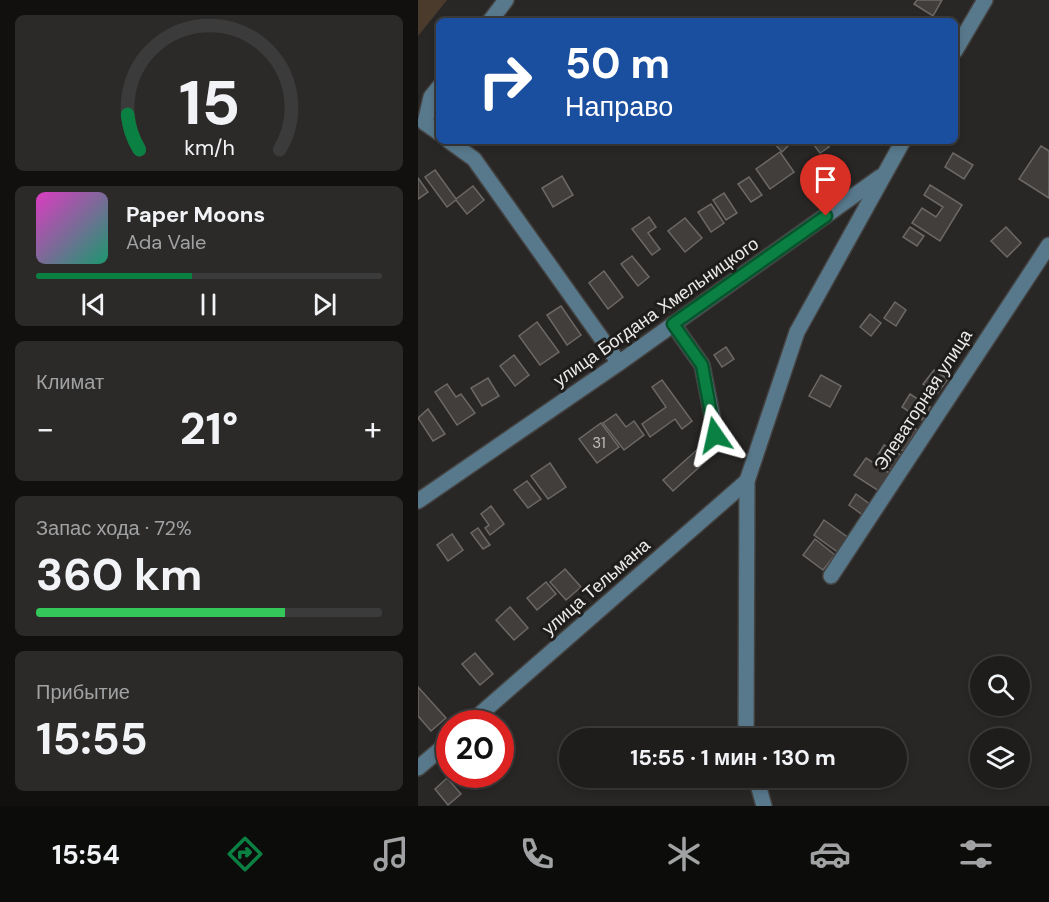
<!DOCTYPE html>
<html lang="ru">
<meta charset="utf-8">
<style>
body{margin:0;font-family:"DM Sans",sans-serif;background:#2c2a29;color:#f1f3f6;height:100vh;display:flex;flex-direction:column;font-size:22px;white-space:nowrap}
*{box-sizing:border-box;margin:0}
p{font-size:20px;color:#a1a2a3}
.icon{flex:none;width:33px;height:33px;fill:none;stroke:currentColor;stroke-width:2;stroke-linecap:round;stroke-linejoin:round}
.map{position:relative;flex:1;overflow:hidden}
.sheet{display:flex;flex-direction:column;gap:15px;padding:15px;background:#11100f;width:418px}
.sheet>*{flex:none}
.guide{position:absolute;left:18px;top:18px;width:522px;height:126px;border-radius:9px;box-shadow:0 3px 9px #0003,0 0 0 2px #3c3b3b;background:#1a4fa0;color:#fff;overflow:hidden}
.buttons{position:absolute;left:552px;top:656px;display:grid;gap:12px}
.buttons a{display:grid;place-items:center;width:60px;height:60px;border-radius:50%;background:#1f1d1c;box-shadow:0 3px 9px #0003,0 0 0 2px #3c3b3b;font-size:30px}
.speed{position:absolute;left:18px;top:710px;display:flex;gap:12px;font-size:30px;font-weight:700;text-align:center}
.speed>*{display:grid;place-content:center;width:78px;height:78px;border-radius:50%;background:#1f1d1c;box-shadow:0 3px 9px #0003,0 0 0 2px #3c3b3b;line-height:1}
.speed .limit{border:9px solid #d22;background:#fff;color:#111}
.pin{position:absolute;display:grid;place-items:center;width:51px;height:51px;color:#fff;margin:-62px -26px;border-radius:50% 50% 50% 0;rotate:-45deg;box-shadow:0 0 6px #0007}
.pin .icon{rotate:45deg}
.me{position:absolute;width:66px;margin:-33px;rotate:349deg;stroke-linejoin:round;filter:drop-shadow(0 0 4px #0008)}
.turn{display:flex;align-items:center;gap:21px;height:126px;padding:0 30px;font-size:27px}
.turn .icon{width:78px;height:78px;stroke-width:2.5}
.turn b{display:block;font-size:42px;line-height:51px}
.big{font-size:45px;font-weight:700;line-height:1.1}
.sheet .card{flex:1;display:flex;flex-direction:column;justify-content:center;gap:9px;min-width:0;padding:0 21px;border-radius:9px;background:#2c2a29}
.sheet .dial{align-items:center;gap:0}
.dial svg{height:156px;overflow:visible;fill:none;stroke:#3c3b3b;stroke-width:7;stroke-linecap:round;text-anchor:middle}
.dial text{fill:#f1f3f6;stroke:none}
.song{display:flex;align-items:center;gap:18px}
.cover{width:72px;height:72px;border-radius:9px;background:linear-gradient(135deg,hsl(310 70% 55%),hsl(160 70% 35%))}
.played{height:6px;border-radius:3px;background:linear-gradient(90deg,#0b8043 45%,#3c3b3b 45%)}
.keys{display:flex;justify-content:space-around;direction:ltr}
.heat{display:flex;justify-content:space-between;align-items:center;font-size:33px;direction:ltr}
.charge{height:9px;border-radius:4px;background:linear-gradient(90deg,#34c759 72%,#3c3b3b 0)}
.trip{position:absolute;left:141px;top:728px;width:348px;height:60px;border-radius:30px;background:#1f1d1c;box-shadow:0 3px 9px #0003,0 0 0 2px #3c3b3b;font-weight:700;line-height:60px;text-align:center}
.menu{display:flex;height:96px;justify-content:space-around;align-items:center;background:#0c0c0b;color:#a1a2a3}
.menu .icon{width:42px;height:42px}
.menu .on{color:#0b8043}
.menu b{font-size:27px;color:#f1f3f6}
main{display:flex;flex:1;min-height:0}
.map>svg:first-child{display:block}
</style>
<main>
<section class="sheet">
<div class="card dial"><svg viewBox="0 0 100 80">
<path d="M14 69A42 42 0 1 1 86 69"/>
<path d="M14 69A42 42 0 0 1 8 51" stroke="#0b8043"/>
<text x="50" y="56" font-size="32" font-weight="700">15</text>
<text x="50" y="72" font-size="11">km/h</text>
</svg></div>
<div class="card">
<div class="song"><i class="cover"></i><div><b>Paper Moons</b><p>Ada Vale</p></div></div>
<div class="played"></div>
<div class="keys"><svg class="icon" aria-label="previous" viewBox="0 0 24 24"><path d="M18 5L8 12l10 7zM5 5v14"/></svg><svg class="icon" aria-label="pause" viewBox="0 0 24 24"><path d="M8 5v14M16 5v14"/></svg><svg class="icon" aria-label="next" viewBox="0 0 24 24"><path d="M6 5l10 7-10 7zM19 5v14"/></svg></div>
</div>
<div class="card"><p>Климат</p>
<div class="heat"><a>−</a><b class="big">21°</b><a>+</a></div>
</div>
<div class="card"><p>Запас хода · 72%</p><b class="big">360 km</b><div class="charge"></div></div>
<div class="card"><p>Прибытие</p><b class="big">15:55</b></div>
</section>
<div class="map">
<svg width="631" height="806" viewBox="0 0 631 806">
<rect width="100%" height="100%" fill="#292725"/>
<!-- green -->
<polygon fill="#4b3b2c" points="0,0 29,0 0,36"/>
<!-- building -->
<g fill="#413e3c" stroke="#6b6866" stroke-width="1.5">
<polygon points="499,0 524,0 515,16 496,4"/>
<polygon points="354,141 371,141 373,143 364,152"/>
<polygon points="393,141 407,141 411,147 402,153"/>
<polygon points="623,146 631,151 631,198 601,179"/>
<polygon points="362,152 376,172 352,189 338,169"/>
<polygon points="535,153 555,165 546,179 527,167"/>
<polygon points="17,170 38,199 55,186 66,200 49,214 38,200 29,207 7,177"/>
<polygon points="144,176 155,195 135,207 124,188"/>
<polygon points="331,177 344,195 333,202 320,184"/>
<polygon points="0,178 10,192 0,199"/>
<polygon points="512,185 544,205 522,241 494,223 504,208 518,217 525,207 506,195"/>
<polygon points="306,193 319,213 308,220 295,200"/>
<polygon points="293,204 306,223 293,232 280,212"/>
<polygon points="231,217 238,227 230,233 242,249 234,255 214,229"/>
<polygon points="267,218 284,238 267,252 250,231"/>
<polygon points="492,227 506,236 499,246 485,237"/>
<polygon points="588,227 603,243 589,257 573,241"/>
<polygon points="214,256 231,277 220,286 203,264"/>
<polygon points="186,271 205,297 190,309 171,283"/>
<polygon points="477,302 488,310 478,326 466,318"/>
<polygon points="143,306 163,335 149,345 129,315"/>
<polygon points="452,314 463,323 453,336 442,327"/>
<polygon points="119,322 141,352 122,365 101,336"/>
<polygon points="308,347 316,359 304,367 296,355"/>
<polygon points="96,355 111,375 97,386 82,366"/>
<polygon points="516,370 530,379 519,394 505,384"/>
<polygon points="403,375 423,386 412,407 391,396"/>
<polygon points="70,378 81,396 64,406 53,388"/>
<polygon points="244,380 274,421 264,429 257,419 232,437 224,424 248,407 234,387"/>
<polygon points="29,384 38,397 43,394 57,413 39,425 17,392"/>
<polygon points="492,394 512,407 504,420 484,407"/>
<polygon points="10,409 27,434 15,441 0,418"/>
<polygon points="198,414 208,427 216,421 226,435 206,450 185,423"/>
<polygon points="183,423 201,447 179,463 161,439"/>
<polygon points="487,423 499,430 485,451 474,444"/>
<polygon points="466,445 483,455 474,470 457,460"/>
<polygon points="280,449 289,460 255,491 245,480"/>
<polygon points="448,458 473,474 461,491 436,475"/>
<polygon points="132,463 148,487 130,499 113,476"/>
<polygon points="109,481 123,499 110,508 96,490"/>
<polygon points="438,494 453,505 446,516 431,505"/>
<polygon points="73,506 86,524 72,535 67,528 71,525 63,514"/>
<polygon points="406,520 432,539 421,553 396,535"/>
<polygon points="60,528 72,545 65,549 53,533"/>
<polygon points="34,534 45,550 30,561 19,545"/>
<polygon points="397,539 417,555 405,570 385,555"/>
<polygon points="147,569 163,587 148,600 132,582"/>
<polygon points="128,582 138,594 119,610 109,598"/>
<polygon points="92,607 110,628 96,640 78,620"/>
<polygon points="57,653 75,674 62,685 44,664"/>
<polygon points="0,687 28,718 13,731 0,716"/>
<polygon points="29,778 43,794 30,805 17,789"/>
</g>
<g fill="none" stroke-linecap="round" stroke-linejoin="round">
<defs>
<g id="minor">
<polyline points="72,21 88,0"/>
<polyline points="537,51 567,0"/>
<polyline points="7,123 13,97 21,87"/>
<polyline points="7,123 21,133"/>
<polyline points="31,141 56,159 201,363"/>
<polyline points="255,324 284,365 298,435"/>
<polyline points="0,501 201,363 462,177"/>
<polyline points="413,576 631,245"/>
<polyline points="52,723 329,481"/>
<polyline points="328,738 329,481 379,332 485,141"/>
<polyline points="0,768 32,741"/>
<polyline points="338,777 346,806"/>
</g>
</defs>
<!-- minor casing -->
<use href="#minor" stroke="#444240" stroke-width="18"/>
<!-- minor -->
<use href="#minor" stroke="#58798c" stroke-width="15"/>
</g>
<g fill="none" stroke-linecap="round" stroke-linejoin="round">
<defs>
<polyline id="route" points="297,435 284,365 255,324 408,216"/>
</defs>
<!-- route casing -->
<use href="#route" stroke="#07532c" stroke-width="15"/>
<!-- route -->
<use href="#route" stroke="#0b8043" stroke-width="10"/>
</g>
<g text-anchor="middle" dominant-baseline="central" stroke-width="6" stroke-linejoin="round" paint-order="stroke">
<!-- number labels -->
<g font-size="15" fill="#c0bfbd">
<text x="181" y="443">31</text>
</g>
<!-- street labels -->
<g font-size="18" fill="#ebeae8" stroke="#1f1d1b">
<text transform="translate(238 312) rotate(-35)">улица Богдана Хмельницкого</text>
<text transform="translate(505 400) rotate(-57)">Элеваторная улица</text>
<text transform="translate(178 587) rotate(-41)">улица Тельмана</text>
</g>
</g>
</svg>
<div class="buttons">
<a><svg class="icon" aria-label="search" viewBox="0 0 24 24"><circle cx="10" cy="10" r="6"/><path d="M15 15l6 6"/></svg></a>
<a><svg class="icon" aria-label="layers" viewBox="0 0 24 24"><path d="M12 4l9 5-9 5-9-5zM3 14l9 5 9-5"/></svg></a>
</div>
<div class="speed"><div class="limit">20</div></div>
<div class="pin" style="left:408px;top:216px;background:#d93025"><svg class="icon" aria-label="arrive" viewBox="0 0 24 24"><path d="M6 21V4h12l-3 4 3 4H6"/></svg></div>
<svg class="me" style="left:297px;top:435px" viewBox="-20 -20 40 40"><path d="M0-17L14 15 0 8-14 15z" fill="#0b8043" stroke="#fff" stroke-width="4"/></svg>
<div class="trip">15:55 · 1 мин · 130 m</div>
<div class="guide">
<div class="turn"><svg class="icon" aria-label="right" viewBox="0 0 24 24"><path d="M7 20v-9h11M14 6l5 5-5 5"/></svg><div><b>50 m</b>Направо</div></div>
</div>
</div>
</main>
<nav class="menu">
<b>15:54</b>
<svg class="icon on" aria-label="directions" viewBox="0 0 24 24"><path d="M12 3l9 9-9 9-9-9zM9 14v-3h6M13 9l2 2-2 2"/></svg>
<svg class="icon" aria-label="music" viewBox="0 0 24 24"><path d="M9 18V5l10-2v13"/><circle cx="6" cy="18" r="3"/><circle cx="16" cy="16" r="3"/></svg>
<svg class="icon" aria-label="phone" viewBox="0 0 24 24"><path d="M5 4h4l2 5-3 2q2 4 5 5l2-3 5 2v4C11 20 4 13 5 4z"/></svg>
<svg class="icon" aria-label="climate" viewBox="0 0 24 24"><path d="M12 3v18M4 7l16 10M4 17L20 7"/></svg>
<svg class="icon" aria-label="car" viewBox="0 0 24 24"><path d="M5 17H2v-5l4-1 3-4h7l3 4 3 1v5h-3M9 17h6M6 11h13"/><circle cx="7" cy="17" r="2"/><circle cx="17" cy="17" r="2"/></svg>
<svg class="icon" aria-label="filters" viewBox="0 0 24 24"><path d="M4 7h16M4 17h16"/><circle cx="9" cy="7" r="2"/><circle cx="15" cy="17" r="2"/></svg>
</nav>
